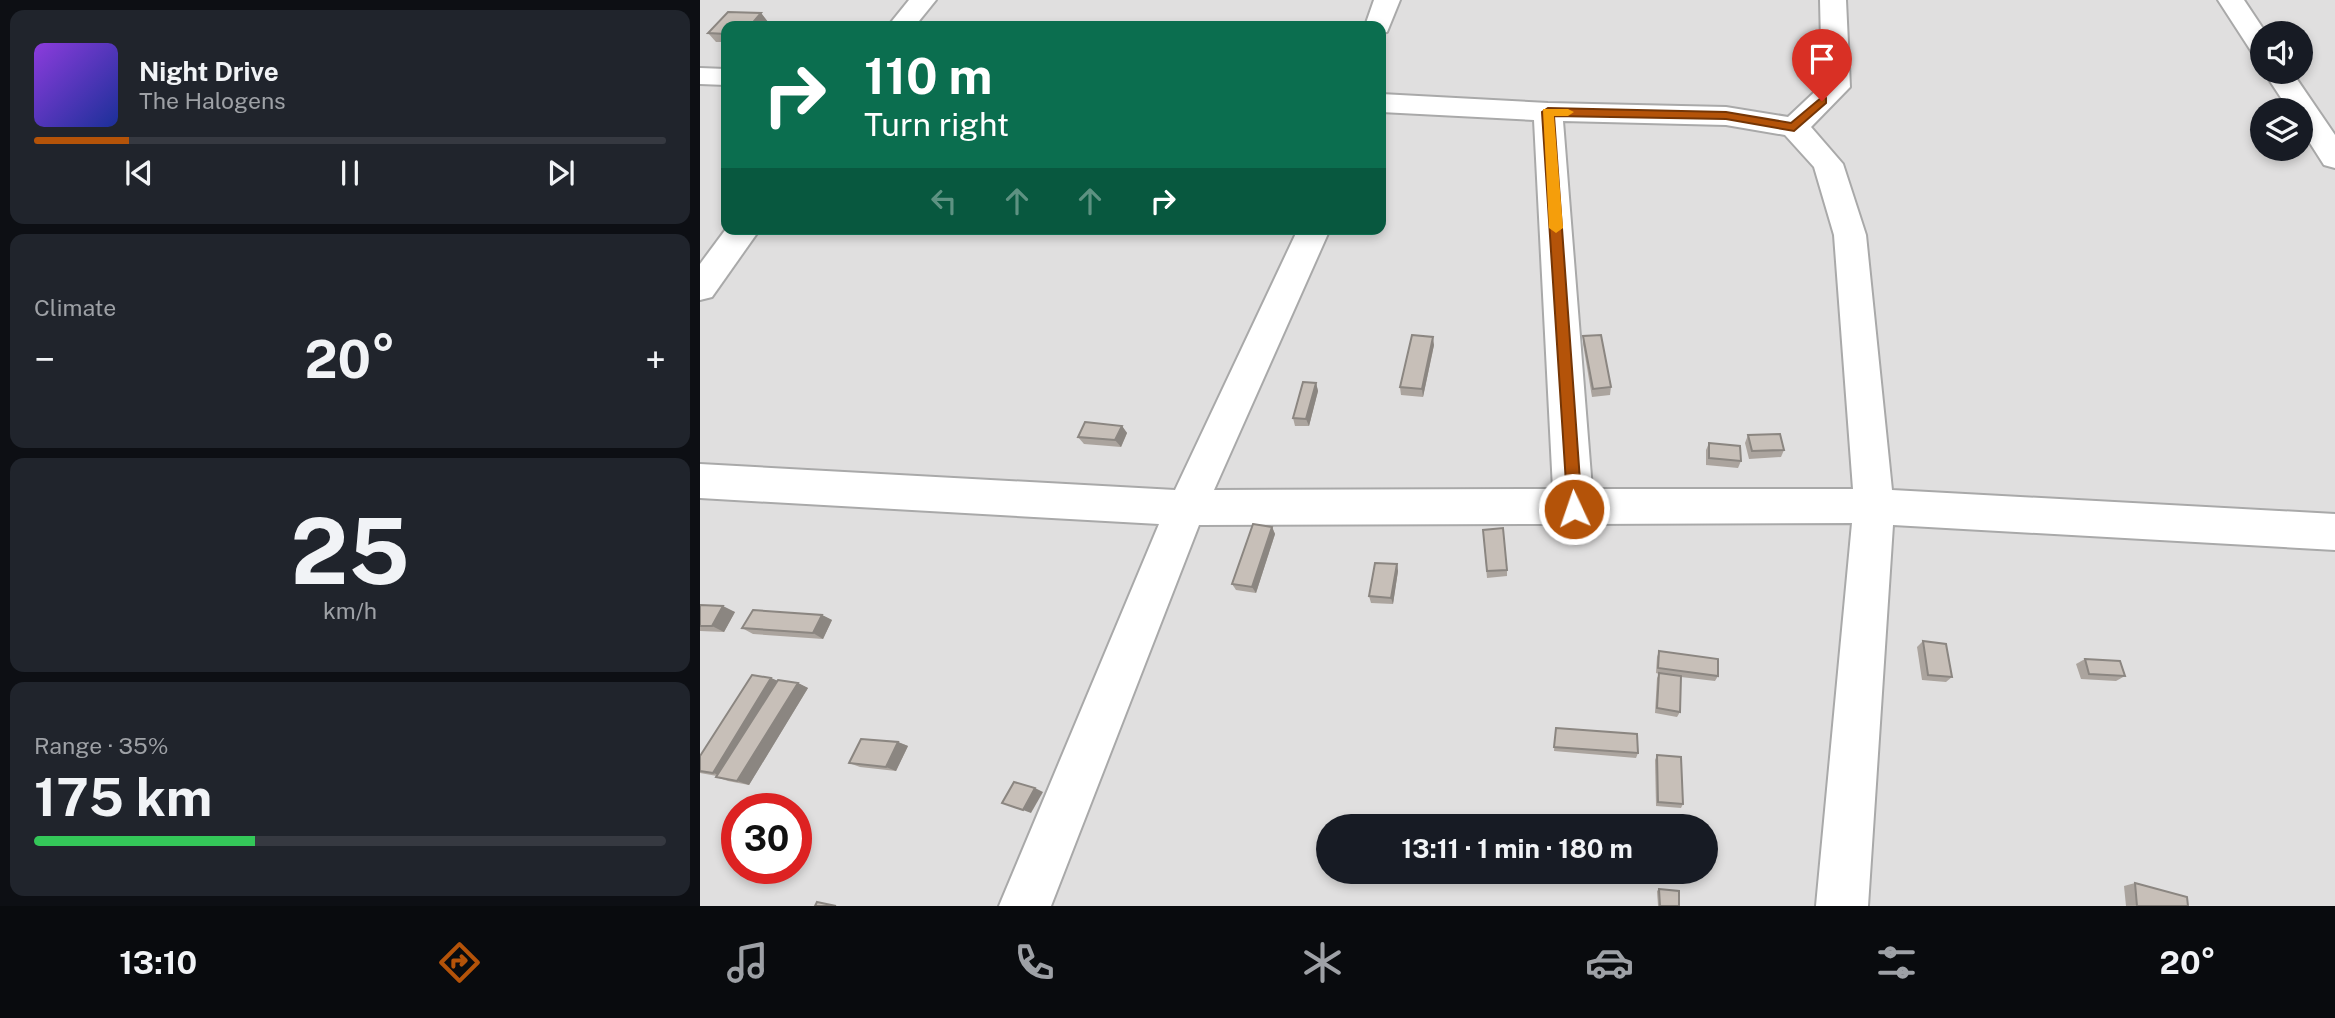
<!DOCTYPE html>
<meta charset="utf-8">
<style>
body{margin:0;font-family:"Public Sans",sans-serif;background:#20242c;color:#f1f3f6;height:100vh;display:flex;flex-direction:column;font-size:26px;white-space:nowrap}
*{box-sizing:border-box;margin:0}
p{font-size:23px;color:#9ea1a6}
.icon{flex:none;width:38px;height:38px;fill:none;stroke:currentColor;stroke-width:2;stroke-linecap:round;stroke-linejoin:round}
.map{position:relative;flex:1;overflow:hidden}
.panel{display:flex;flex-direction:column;gap:10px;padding:10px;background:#0d0f14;width:700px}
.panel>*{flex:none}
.banner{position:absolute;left:21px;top:21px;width:665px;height:214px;border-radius:14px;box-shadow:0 4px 10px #0003;background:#0b6e4f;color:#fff;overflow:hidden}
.fabs{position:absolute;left:1550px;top:21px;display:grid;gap:14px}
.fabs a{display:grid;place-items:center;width:63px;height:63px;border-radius:50%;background:#171b24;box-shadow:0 4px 10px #0003;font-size:35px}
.speed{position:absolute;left:21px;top:793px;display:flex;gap:14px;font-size:35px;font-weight:700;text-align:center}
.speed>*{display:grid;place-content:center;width:91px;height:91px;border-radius:50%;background:#171b24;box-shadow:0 4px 10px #0003;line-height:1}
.speed .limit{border:10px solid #d22;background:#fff;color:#111}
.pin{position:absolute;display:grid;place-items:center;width:60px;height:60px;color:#fff;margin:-72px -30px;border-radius:50% 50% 50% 0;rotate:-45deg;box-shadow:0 0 7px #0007}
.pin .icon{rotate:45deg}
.me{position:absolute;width:77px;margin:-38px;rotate:357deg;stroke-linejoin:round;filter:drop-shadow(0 0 5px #0008)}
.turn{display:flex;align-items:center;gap:24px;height:147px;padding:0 28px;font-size:32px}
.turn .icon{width:91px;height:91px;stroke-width:2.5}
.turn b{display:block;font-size:49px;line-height:60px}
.lanes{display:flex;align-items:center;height:66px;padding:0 28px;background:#0003;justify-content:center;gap:35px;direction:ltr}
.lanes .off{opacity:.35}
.big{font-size:52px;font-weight:700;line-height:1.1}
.panel .tile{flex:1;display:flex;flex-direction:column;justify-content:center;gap:10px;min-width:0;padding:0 24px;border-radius:14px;background:#20242c}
.panel .dial{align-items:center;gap:0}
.dial b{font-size:91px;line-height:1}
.song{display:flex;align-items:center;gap:21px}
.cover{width:84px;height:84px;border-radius:10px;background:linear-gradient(135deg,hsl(270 70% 55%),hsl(230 70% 35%))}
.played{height:7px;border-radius:4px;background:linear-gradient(90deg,#b45309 15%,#363941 15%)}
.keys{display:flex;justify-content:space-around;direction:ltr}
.heat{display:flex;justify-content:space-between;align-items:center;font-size:38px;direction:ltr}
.charge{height:10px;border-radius:5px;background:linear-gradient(90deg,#34c759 35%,#363941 0)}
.trip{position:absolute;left:616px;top:814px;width:402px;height:70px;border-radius:35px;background:#171b24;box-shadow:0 4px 10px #0003;font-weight:700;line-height:70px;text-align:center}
.dock{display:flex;height:112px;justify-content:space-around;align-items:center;background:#090b0e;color:#9ea1a6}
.dock .icon{width:49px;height:49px}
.dock .current{color:#b45309}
.dock b{font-size:32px;color:#f1f3f6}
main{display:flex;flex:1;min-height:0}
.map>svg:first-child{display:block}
</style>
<main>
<section class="panel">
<div class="tile">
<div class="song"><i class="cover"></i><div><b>Night Drive</b><p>The Halogens</p></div></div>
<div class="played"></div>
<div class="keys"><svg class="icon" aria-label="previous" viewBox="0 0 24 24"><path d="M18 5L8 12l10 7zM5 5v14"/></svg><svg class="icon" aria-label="pause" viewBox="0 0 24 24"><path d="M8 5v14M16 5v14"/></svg><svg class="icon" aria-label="next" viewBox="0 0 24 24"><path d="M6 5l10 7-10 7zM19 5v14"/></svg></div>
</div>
<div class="tile"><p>Climate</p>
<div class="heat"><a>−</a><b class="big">20°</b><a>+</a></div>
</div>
<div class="tile dial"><b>25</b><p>km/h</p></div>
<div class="tile"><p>Range · 35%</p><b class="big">175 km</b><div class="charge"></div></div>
</section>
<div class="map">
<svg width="1635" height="906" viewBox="0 0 1635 906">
<rect width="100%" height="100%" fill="#f2efe9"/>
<!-- residential -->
<path fill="#e0dfdf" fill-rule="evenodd" d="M 0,0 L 1635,0 L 1635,906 L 0,906 ZM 26,26 L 681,26 L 681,229 L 26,229 ZM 1563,33 L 1601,33 L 1601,72 L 1563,72 ZM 1563,110 L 1601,110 L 1601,149 L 1563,149 ZM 37,808 L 96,808 L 96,868 L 37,868 ZM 628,826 L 1006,826 L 1006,872 L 628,872 Z"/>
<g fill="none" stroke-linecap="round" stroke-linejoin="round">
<defs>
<g id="minor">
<polygon points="209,0 236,0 215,26 188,26"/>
<polygon points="674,0 700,0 687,32 681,33 681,26 665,26"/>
<path d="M 1120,0 L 1146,0 L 1150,87 L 1111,127 L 1143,164 L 1166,235 L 1192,490 L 1635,514 L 1635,550 L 1193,525 L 1168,906 L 1116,906 L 1152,523 L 880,524 L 874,526 L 868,524 L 499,525 L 351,906 L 299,906 L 459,524 L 0,498 L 0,464 L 475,490 L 598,229 L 630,229 L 514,490 L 853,489 L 834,120 L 681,112 L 681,94 L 848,103 L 1026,107 L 1088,117 L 1122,85 ZM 863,121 L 1026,125 L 1085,135 L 1114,167 L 1134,235 L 1153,489 L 892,489 Z"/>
<polygon points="1518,0 1544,0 1566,33 1563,33 1563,56 1553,54"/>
<polygon points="0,68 26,69 26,85 0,84"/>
<polygon points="1564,72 1592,72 1635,135 1635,168 1624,165 1601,129 1601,110 1589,110"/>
<polygon points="26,229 60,229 12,297 0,300 0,264"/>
</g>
</defs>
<!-- minor casing -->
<use href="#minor" stroke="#a9a9a9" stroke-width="4"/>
<!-- minor -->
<use href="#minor" fill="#fff" fill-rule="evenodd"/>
</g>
<!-- wall -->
<g fill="#aba49e">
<polygon points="28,12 61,13 68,22 64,26 26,26 26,42 16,42 8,33"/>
<polygon points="883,336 911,387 910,395 892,397 883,344"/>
<polygon points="734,345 723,397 701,395 700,387"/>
<polygon points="616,383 618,391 609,426 595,426 593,418"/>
<polygon points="422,426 427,433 421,447 384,444 378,437"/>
<polygon points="1048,435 1084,450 1081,457 1049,459 1045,443"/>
<polygon points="1009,443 1041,461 1038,468 1006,465 1006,450"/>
<polygon points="572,527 575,534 556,593 536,590 532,584"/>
<polygon points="783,530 807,570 807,576 787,578"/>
<polygon points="697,564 698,571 693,604 671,603 669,596"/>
<polygon points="0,605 35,612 24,632 0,631"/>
<polygon points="122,615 132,620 123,639 53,634 42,628"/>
<polygon points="1223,641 1252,677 1246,682 1222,680 1217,647"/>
<polygon points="959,651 1018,676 1015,681 981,677 980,712 977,717 955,713 957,678 959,674 956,673 957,657"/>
<polygon points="1385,659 1425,676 1416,681 1381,679 1376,664"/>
<polygon points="71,678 77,681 98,683 108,688 49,785 28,781 16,777 17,776 0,773 0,756"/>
<polygon points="856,728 938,753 936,758 854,751"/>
<polygon points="198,742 208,746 196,771 160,767 149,763"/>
<polygon points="957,755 983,804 981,808 956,806 955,760"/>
<polygon points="1435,883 1488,906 1426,906 1424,886"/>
<polygon points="959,889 979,906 958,906 957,891"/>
</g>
<!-- shaded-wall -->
<g fill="#8b8681">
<polygon points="61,13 68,22 64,26 50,26"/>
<polygon points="733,337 734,345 723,397 722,389"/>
<polygon points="616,383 618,391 609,426 606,419"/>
<polygon points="422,426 427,433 421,447 415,440"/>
<polygon points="572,527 575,534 556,593 552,587"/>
<polygon points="697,564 698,571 693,604 691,598"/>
<polygon points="23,606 35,612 24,632 12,626"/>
<polygon points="122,615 132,620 123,639 113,633"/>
<polygon points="71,678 83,683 26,777 13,773"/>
<polygon points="98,683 108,688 49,785 37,781"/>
<polygon points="198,742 208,746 196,771 186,767"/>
<polygon points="335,788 343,792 331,813 323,810"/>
</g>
<!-- building -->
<g fill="#c7bfb8" stroke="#8b8681" stroke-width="2">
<polygon points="28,12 61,13 50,26 26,26 26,34 8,33"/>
<polygon points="712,335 733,337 722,389 700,387"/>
<polygon points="901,335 911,387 893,389 883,336"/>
<polygon points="603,382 616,383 606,419 593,418"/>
<polygon points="385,422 422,426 415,440 378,437"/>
<polygon points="1080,434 1084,450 1052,451 1048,435"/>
<polygon points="1009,443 1040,446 1041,461 1009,458"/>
<polygon points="553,524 572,527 552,587 532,584"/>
<polygon points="803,528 807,570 787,571 783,530"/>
<polygon points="675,563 697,564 691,598 669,596"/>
<polygon points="0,605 23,606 12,626 0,626"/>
<polygon points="53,610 122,615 113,633 42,628"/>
<polygon points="1223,641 1246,644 1252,677 1228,675"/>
<polygon points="959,651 1018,659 1018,676 958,668"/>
<polygon points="1385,659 1420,661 1425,676 1389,674"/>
<polygon points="959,673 981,676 980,712 957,708"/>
<polygon points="52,675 71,678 13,773 0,771 0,756"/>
<polygon points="78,680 98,683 37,781 16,777"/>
<polygon points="856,728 937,734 938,753 854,747"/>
<polygon points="161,739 198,742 186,767 149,763"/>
<polygon points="957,755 981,757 983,804 958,802"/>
<polygon points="314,782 335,788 323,810 302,803"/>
<polygon points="1435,883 1487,897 1488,906 1437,906"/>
<polygon points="959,889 979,891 979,906 960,906"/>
<polygon points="117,902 136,906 115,906"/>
</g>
<!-- route -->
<polygon fill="#b45309" stroke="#753606" stroke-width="2" points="1122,97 1126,98 1126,103 1094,131 1026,119 854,116 882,509 879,514 874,516 868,514 842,112 848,108 1026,112 1091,123"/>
<!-- slow -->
<polygon fill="#f59e0b" points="843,109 868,109 874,112 868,116 854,116 863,228 856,233 849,228"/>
</svg>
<div class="fabs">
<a><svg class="icon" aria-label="sound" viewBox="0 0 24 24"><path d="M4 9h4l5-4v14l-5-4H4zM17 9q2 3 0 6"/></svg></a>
<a><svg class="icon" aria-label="layers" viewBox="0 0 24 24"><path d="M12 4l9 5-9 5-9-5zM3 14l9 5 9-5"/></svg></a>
</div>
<div class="speed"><div class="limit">30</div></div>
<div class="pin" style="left:1122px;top:101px;background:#d93025"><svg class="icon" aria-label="arrive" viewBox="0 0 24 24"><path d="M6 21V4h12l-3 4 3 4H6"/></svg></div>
<svg class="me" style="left:874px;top:509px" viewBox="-20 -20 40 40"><circle r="17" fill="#b45309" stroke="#fff" stroke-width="3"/><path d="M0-11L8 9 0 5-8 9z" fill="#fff"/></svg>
<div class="trip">13:11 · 1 min · 180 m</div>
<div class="banner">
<div class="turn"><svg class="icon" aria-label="right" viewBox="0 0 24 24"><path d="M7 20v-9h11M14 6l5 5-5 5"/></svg><div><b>110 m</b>Turn right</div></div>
<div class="lanes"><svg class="icon off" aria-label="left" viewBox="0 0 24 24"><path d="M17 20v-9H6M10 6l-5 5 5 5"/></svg><svg class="icon off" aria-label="ahead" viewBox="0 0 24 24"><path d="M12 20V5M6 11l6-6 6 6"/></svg><svg class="icon off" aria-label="ahead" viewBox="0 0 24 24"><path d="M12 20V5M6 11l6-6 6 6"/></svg><svg class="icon" aria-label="right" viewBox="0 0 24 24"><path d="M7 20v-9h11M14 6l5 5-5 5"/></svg></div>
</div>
</div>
</main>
<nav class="dock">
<b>13:10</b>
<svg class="icon current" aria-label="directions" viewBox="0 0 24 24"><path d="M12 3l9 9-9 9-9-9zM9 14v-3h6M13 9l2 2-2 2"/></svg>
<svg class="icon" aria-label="music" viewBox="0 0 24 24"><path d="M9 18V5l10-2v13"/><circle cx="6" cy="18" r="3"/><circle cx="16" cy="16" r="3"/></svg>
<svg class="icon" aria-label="phone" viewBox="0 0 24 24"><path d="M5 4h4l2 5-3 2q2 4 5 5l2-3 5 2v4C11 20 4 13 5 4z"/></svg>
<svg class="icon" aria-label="climate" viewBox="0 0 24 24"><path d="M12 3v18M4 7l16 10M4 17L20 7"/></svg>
<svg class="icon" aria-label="car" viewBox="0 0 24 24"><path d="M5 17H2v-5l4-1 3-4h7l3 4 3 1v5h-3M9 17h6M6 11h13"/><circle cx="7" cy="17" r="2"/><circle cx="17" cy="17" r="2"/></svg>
<svg class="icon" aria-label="filters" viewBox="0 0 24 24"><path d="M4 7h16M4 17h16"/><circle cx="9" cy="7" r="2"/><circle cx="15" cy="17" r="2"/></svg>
<b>20°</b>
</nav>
